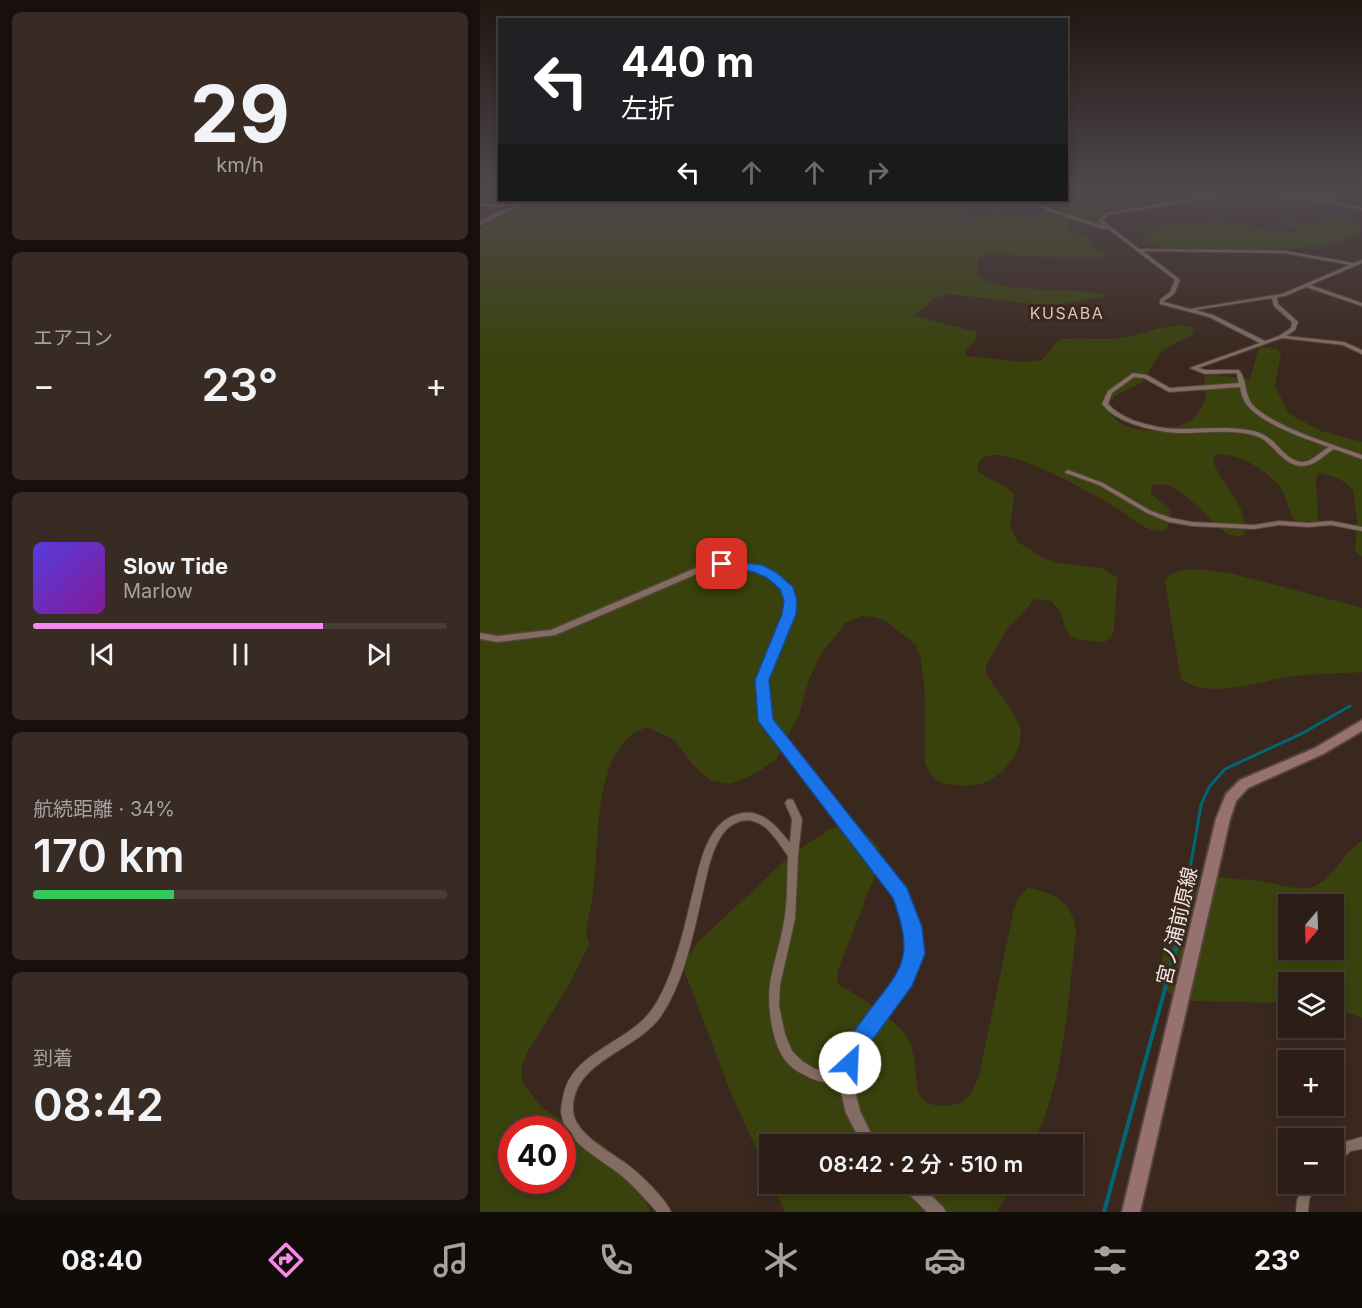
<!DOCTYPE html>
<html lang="ja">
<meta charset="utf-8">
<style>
body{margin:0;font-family:Inter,"Noto Sans JP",sans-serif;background:#382b24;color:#f1f3f6;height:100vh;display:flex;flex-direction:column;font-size:22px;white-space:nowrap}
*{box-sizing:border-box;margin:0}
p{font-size:20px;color:#a6a2a1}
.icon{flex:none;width:33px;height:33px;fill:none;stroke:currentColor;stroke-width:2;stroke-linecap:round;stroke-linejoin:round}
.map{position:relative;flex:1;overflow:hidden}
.side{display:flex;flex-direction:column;gap:12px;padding:12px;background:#18100d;width:480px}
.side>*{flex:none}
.top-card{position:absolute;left:18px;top:18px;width:570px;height:183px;border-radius:0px;box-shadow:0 3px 9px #0003,0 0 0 2px #483c36;background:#202124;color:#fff;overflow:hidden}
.needle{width:39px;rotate:199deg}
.controls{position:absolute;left:798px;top:894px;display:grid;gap:12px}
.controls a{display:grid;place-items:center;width:66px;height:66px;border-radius:0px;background:#2c1e17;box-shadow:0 3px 9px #0003,0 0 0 2px #483c36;font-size:30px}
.speed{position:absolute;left:18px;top:1116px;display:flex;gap:12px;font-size:30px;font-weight:700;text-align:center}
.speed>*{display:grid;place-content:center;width:78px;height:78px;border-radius:50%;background:#2c1e17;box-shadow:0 3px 9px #0003,0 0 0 2px #483c36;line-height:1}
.speed .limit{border:9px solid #d22;background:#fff;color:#111}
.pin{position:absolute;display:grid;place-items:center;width:51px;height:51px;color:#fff;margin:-26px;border-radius:12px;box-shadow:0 3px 9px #0006}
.me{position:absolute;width:66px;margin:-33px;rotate:25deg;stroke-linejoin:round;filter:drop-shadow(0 0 4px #0008)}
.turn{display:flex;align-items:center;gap:21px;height:126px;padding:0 24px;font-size:27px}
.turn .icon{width:78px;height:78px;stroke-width:2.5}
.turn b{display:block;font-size:42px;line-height:51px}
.lanes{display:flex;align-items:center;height:57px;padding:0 24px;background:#0003;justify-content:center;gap:30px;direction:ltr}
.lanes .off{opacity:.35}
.big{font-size:45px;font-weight:600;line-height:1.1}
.side .tile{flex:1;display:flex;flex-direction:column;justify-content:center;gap:9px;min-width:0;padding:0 21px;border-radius:9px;background:#382b24}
.side .dial{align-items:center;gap:0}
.dial b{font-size:78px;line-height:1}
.song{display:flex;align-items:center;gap:18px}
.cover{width:72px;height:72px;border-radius:9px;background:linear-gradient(135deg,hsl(250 70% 55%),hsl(290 70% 35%))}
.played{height:6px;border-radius:3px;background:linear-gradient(90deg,#f689ed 70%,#483c36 70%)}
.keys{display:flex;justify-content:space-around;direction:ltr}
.heat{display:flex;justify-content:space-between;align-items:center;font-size:33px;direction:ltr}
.charge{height:9px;border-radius:4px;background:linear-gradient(90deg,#34c759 34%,#483c36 0)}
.trip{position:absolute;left:279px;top:1134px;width:324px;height:60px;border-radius:0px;background:#2c1e17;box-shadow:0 3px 9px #0003,0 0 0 2px #483c36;font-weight:600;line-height:60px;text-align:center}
.tab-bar{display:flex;height:96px;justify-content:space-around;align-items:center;background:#120c09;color:#a6a2a1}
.tab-bar .icon{width:42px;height:42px}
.tab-bar .active{color:#f689ed}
.tab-bar b{font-size:27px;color:#f1f3f6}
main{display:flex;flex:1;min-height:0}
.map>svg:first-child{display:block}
</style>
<main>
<section class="side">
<div class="tile dial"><b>29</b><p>km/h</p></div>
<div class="tile"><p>エアコン</p>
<div class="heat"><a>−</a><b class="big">23°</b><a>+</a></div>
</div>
<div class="tile">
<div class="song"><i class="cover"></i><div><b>Slow Tide</b><p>Marlow</p></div></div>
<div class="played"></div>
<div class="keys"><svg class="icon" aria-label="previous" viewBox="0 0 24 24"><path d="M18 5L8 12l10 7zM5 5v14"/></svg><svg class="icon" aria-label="pause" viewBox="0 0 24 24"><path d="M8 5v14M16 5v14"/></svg><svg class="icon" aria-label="next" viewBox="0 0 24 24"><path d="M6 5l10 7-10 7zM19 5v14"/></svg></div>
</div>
<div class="tile"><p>航続距離 · 34%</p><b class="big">170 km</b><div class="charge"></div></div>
<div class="tile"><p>到着</p><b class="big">08:42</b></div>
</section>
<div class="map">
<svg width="882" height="1212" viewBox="0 0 882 1212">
<rect width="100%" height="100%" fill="#3a281f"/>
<!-- green -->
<g fill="#39420c" fill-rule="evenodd">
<path d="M 604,190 L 677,190 L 641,193 L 631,200 L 618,220 L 589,221 L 587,225 L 588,230 L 609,238 L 612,246 L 627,254 L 625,257 L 612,259 L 509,254 L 499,258 L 496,273 C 512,295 597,287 623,294 L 623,297 L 571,306 L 469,294 L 455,298 L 434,316 L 496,332 L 497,338 L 485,352 L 486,356 L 540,362 L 562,360 L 577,341 L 584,339 C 603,338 623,340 642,338 C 664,335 689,321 711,327 L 714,329 L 712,335 L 682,350 L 662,382 L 635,396 L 629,402 L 628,411 C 634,417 638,423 646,426 C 672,436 717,431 725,399 C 727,391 723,384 725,376 L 735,375 L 770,380 L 778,350 L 782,347 L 797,349 L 801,355 L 795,386 L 809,414 L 841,431 L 882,442 L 882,557 L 875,551 L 877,519 L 873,490 C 864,479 852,476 839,473 L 836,478 L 838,523 L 832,528 C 826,526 819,525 815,520 C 808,512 807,499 802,490 C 790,471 756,451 734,455 C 729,475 770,501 764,534 C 740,550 707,472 671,486 L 671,493 L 691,511 L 688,527 L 682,531 L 673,530 C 660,527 648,515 637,508 C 615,495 527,444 504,457 C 499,460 498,465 497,469 C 507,482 526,481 534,496 L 530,527 L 538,542 L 561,557 L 577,563 L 622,568 L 637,578 L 634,631 L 631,638 L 624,642 L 601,640 L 590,636 L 586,630 L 581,613 L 571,601 L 555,599 L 526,631 L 506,665 L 506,674 C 516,689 533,709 539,725 C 547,746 526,772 508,781 C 498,787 469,787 458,781 C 451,777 448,770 445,763 L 445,695 L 441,659 L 436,645 L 406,621 L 393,617 L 382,616 L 365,623 L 339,657 L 328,682 L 320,712 L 296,760 L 276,773 L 251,784 L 232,781 L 216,768 L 194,740 L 167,727 C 151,732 139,745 132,761 C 114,804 119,854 112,899 C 110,915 103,929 109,944 L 89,985 L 48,1051 L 41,1069 L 43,1083 L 62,1108 L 123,1145 L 153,1172 L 170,1212 L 0,1212 L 0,230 L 24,214 L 53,200 L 498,200 L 474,218 C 484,223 496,218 507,216 C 529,212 559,225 578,212 L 575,205 L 577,202 ZM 32,1130 L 82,1130 L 82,1180 L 32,1180 Z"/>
<polygon points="838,217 857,219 881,225 881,229 867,240 842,246 747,252 681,247 665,240 664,231 681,225 741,222 809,233 814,231 800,220 833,226 849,225"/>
<path d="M 718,569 L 750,573 L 882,608 L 882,672 C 856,674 828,673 802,678 C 772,683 729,699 701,679 L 685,582 L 688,576 L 699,571 Z"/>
<path d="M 370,825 C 379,830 398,840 400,852 C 400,856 398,863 398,867 L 358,970 L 357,980 L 359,985 C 379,995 419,1021 429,1041 C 435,1052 436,1079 438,1092 C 445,1110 476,1110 488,1097 C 493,1092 496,1082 499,1076 L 534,909 L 540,896 L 547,888 C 574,892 592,902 596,930 C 588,1002 585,1078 553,1144 L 290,1144 L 289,1178 L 251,1093 L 204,970 L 208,956 L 219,941 L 313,853 L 352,828 Z"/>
<path d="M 882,841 L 882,1018 L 854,1007 L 854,982 L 808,982 L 808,1003 L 714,1001 L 689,994 C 687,991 682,986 681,982 C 675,952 706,895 728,877 C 746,878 763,879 780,881 C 798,883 823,895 840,883 C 859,870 863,852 882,841 ZM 808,904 L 854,904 L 854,950 L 808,950 Z"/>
<polygon points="292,1184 535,1184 516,1212 305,1212"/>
</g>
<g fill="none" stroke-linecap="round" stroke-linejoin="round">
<!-- stream-far1 -->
<polyline stroke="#016675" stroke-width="3" points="704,904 721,805 729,787 745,769 821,734 870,706"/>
<!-- stream -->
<polyline stroke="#016675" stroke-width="4" points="624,1212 697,945 704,903"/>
<defs>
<g id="minor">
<path d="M 733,190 L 738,190 L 729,198 L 628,215 L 623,221 L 659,249 L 805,251 L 874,263 L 882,260 L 882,263 L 830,285 L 882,303 L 882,306 L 826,287 L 805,296 L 797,297 L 798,304 L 818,322 L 815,330 L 806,336 L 864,342 L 882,350 L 882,354 L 863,345 L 802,338 L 718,368 L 725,370 L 759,370 C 767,379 764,394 772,404 C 791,426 854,445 882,455 L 882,459 L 854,449 C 844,455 835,466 822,466 C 803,465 795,446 781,438 C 775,435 769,434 763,433 C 741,430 720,433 698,433 C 683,432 667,429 653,424 C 640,419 630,414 622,404 L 628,391 L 653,373 L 667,375 L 690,388 L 759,383 L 757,374 L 756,373 L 725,374 L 710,368 L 780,343 L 729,317 L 680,304 L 680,300 L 690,292 L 695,280 L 627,228 L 623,229 L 566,210 L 549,200 L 553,200 L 568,208 L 624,226 L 618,221 L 626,213 L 727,196 ZM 663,251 L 805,253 L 870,265 L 802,294 L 710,309 L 684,302 L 684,301 L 694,294 L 700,280 ZM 792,298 L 794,306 L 812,322 L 811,328 L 799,336 L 785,341 L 733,315 L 715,310 ZM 654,377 L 664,378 L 689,392 L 760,387 C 761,393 763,400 767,405 C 782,424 826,439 849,447 C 840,452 831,463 821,462 C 805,460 797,441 784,435 C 777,431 768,430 761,429 C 741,427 721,429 701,429 C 685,429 670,426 655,421 C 645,417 635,412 628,404 L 632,393 Z"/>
<polygon points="833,190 838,190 858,202 855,203"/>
<polygon points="44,201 45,201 45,203 19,207 0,206 0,204 19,205"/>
<polygon points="588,470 623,483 671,511 691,518 712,522 774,525 799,521 829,523 851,521 882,527 882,531 851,525 829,527 799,525 774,529 712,526 689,522 667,513 619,485 586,473 585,472"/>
<path d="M 310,799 L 313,800 L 322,819 L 318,855 L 315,919 L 300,985 L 299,1006 L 305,1034 L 312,1051 L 322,1061 L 335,1069 L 349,1071 L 368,1070 L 372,1072 L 374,1076 L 372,1080 C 357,1086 337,1083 323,1074 C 316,1071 310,1066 305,1060 C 292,1043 287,1005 290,984 C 293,963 301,942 304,921 C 308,901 307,877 308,856 C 299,844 289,825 273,821 C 261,818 249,825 242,835 C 230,853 227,875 222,896 C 213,935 204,982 181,1016 C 157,1051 94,1060 93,1108 C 92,1133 131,1152 148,1165 C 160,1174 186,1199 191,1212 L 177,1212 C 166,1200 155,1187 142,1176 C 121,1158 85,1144 81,1112 C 81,1107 82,1103 83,1098 C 90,1051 149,1044 173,1008 C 187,987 195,961 202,936 C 206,922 209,907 213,892 C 220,864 227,818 263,813 C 284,810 298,828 310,843 L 312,819 L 305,803 L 307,800 Z"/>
<polygon points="882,1137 882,1149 871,1151 858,1162 854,1164 854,1150 864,1142"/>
<polygon points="824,1184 836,1184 829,1200 828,1212 816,1212 817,1200"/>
</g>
<g id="tertiary">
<path d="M 749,190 C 794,190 838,198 882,208 L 882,210 L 842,201 Z"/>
<polygon points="46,200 51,200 0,225 0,221"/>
<polygon points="242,561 280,566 295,573 310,587 315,600 314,614 287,680 291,720 424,890 439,927 441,954 430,983 378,1053 373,1084 380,1111 396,1144 382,1144 366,1113 359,1084 367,1045 420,975 429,954 427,927 415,897 281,721 277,680 304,614 307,600 302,588 289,577 275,571 242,567 228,569 75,635 18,642 0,639 0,633 18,636 71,630 223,565"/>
<polygon points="422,1184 439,1184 463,1207 466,1212 447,1212 424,1189"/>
</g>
<polygon id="secondary" points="882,720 882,731 843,754 768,788 756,801 750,819 660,1212 642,1212 736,819 746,794 760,780 835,748"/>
</defs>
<!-- minor casing -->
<use href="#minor" stroke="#54443c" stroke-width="2"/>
<!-- tertiary casing -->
<use href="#tertiary" stroke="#54443c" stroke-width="3"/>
<!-- secondary casing -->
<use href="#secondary" stroke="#54443c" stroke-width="4"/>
<!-- minor -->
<use href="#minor" fill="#836d63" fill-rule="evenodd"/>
<!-- tertiary -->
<use href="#tertiary" fill="#836d63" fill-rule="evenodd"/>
<!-- secondary -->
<use href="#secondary" fill="#977170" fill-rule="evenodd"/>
</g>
<!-- sky -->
<linearGradient id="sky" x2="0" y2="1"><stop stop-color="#201611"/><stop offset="0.53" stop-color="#4f484d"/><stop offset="1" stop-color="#4f484d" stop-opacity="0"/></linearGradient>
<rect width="882" height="360" fill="url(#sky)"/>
<!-- route -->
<path fill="#1a73e8" stroke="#114b97" stroke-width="1.5" d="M 242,560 L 282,565 L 296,572 L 313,587 L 317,600 L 316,614 L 289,680 L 293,719 L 427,888 L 442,927 L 445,954 L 432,986 L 382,1054 L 378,1070 L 370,1073 L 363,1070 L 360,1063 L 362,1050 C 367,1038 376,1029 383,1019 C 421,968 436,963 413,898 L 278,721 L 275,680 L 302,614 L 304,600 L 300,589 L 287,578 L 274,572 L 238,567 L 236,564 Z"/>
<g text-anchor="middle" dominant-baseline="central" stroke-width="6" stroke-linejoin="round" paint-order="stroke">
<!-- far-quarter labels -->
<g font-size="16" letter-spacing="1.5" fill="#ddc4b9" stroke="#3a281f">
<text x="587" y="313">KUSABA</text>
</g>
<!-- near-street labels -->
<g font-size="20" fill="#f4e7e2" stroke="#3a281f">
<text transform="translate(697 926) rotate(-77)">宮ノ浦前原線</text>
</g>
</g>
</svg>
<div class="controls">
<a><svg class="needle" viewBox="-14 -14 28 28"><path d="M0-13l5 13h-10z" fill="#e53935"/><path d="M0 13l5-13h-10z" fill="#a6a2a1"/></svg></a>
<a><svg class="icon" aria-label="layers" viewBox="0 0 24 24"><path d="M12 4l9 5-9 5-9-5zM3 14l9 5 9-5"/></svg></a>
<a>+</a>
<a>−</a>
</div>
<div class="speed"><div class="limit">40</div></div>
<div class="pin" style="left:242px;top:564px;background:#d93025"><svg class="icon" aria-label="arrive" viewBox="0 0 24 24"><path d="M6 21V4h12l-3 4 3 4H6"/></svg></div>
<svg class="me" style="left:370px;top:1063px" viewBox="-20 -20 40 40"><circle r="19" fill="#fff"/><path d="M0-13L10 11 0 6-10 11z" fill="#1a73e8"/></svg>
<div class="trip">08:42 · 2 分 · 510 m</div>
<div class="top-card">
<div class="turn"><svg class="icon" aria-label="left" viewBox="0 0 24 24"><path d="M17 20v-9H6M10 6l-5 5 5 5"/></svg><div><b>440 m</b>左折</div></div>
<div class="lanes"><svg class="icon" aria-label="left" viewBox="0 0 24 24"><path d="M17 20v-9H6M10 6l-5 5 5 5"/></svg><svg class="icon off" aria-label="ahead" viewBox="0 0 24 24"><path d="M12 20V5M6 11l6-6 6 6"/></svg><svg class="icon off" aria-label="ahead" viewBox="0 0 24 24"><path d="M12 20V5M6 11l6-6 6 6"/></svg><svg class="icon off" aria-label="right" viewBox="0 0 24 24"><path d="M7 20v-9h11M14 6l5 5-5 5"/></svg></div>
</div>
</div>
</main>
<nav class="tab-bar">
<b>08:40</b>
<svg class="icon active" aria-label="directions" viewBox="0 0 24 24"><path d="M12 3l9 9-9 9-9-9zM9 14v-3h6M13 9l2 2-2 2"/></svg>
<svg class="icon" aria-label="music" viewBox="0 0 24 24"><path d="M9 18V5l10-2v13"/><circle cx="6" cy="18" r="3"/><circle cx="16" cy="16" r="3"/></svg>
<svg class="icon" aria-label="phone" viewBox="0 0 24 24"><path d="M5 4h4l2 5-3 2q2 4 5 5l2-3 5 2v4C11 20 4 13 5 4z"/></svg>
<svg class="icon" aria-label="climate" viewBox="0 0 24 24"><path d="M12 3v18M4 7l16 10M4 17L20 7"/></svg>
<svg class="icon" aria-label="car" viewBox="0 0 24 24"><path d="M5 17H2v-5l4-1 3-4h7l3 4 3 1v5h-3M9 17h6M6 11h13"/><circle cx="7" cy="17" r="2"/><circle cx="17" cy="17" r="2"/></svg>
<svg class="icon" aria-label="filters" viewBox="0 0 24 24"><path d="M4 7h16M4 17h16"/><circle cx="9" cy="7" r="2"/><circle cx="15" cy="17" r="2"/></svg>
<b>23°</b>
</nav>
